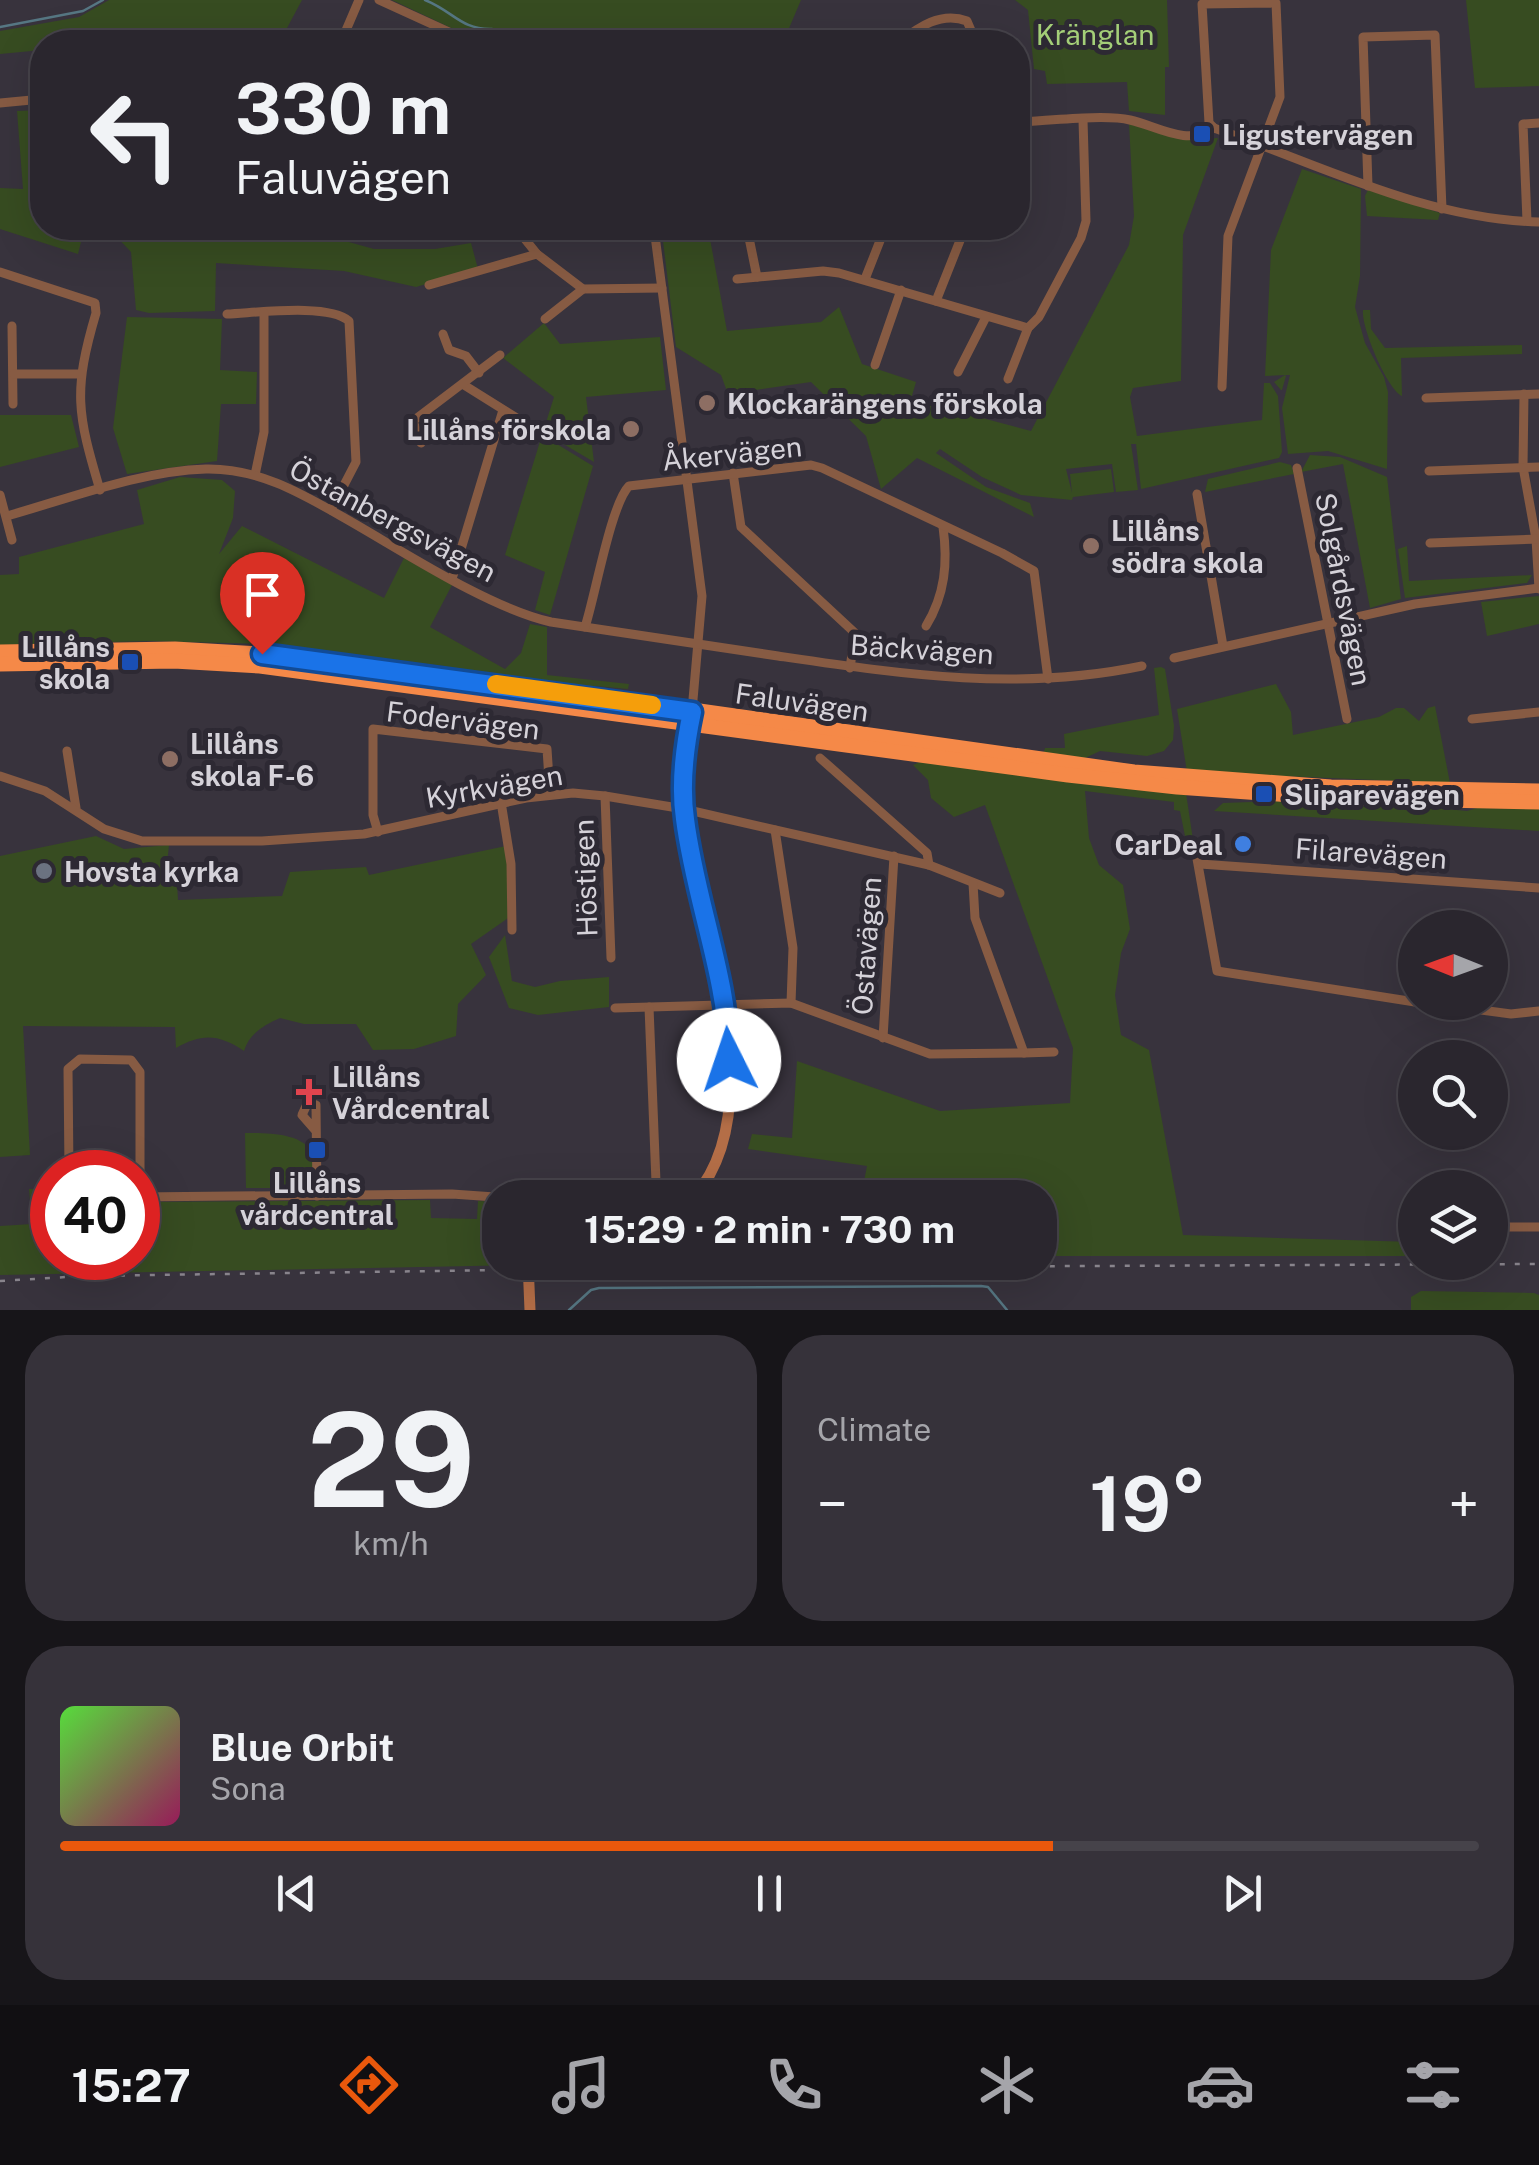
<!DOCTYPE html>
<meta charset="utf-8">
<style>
body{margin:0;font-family:"Public Sans",sans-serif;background:#36323a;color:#f1f3f6;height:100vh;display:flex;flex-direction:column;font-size:38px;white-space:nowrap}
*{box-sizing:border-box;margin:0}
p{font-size:32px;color:#a5a5aa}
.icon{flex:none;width:55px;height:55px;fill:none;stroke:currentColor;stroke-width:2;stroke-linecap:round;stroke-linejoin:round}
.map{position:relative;height:1310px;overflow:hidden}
.panel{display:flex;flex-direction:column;gap:25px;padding:25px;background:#171519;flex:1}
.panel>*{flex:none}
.guide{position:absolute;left:30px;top:30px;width:1000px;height:210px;border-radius:40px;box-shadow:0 10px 40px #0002,0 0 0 2px #46434a;background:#2a262e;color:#f1f3f6;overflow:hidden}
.needle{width:65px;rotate:271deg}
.buttons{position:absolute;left:1398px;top:910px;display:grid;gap:20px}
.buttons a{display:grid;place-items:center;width:110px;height:110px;border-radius:50%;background:#2a262e;box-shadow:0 10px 40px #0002,0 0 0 2px #46434a;font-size:50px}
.speed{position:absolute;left:30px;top:1150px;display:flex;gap:20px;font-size:50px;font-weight:700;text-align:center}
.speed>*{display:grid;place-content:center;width:130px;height:130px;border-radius:50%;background:#2a262e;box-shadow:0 10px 40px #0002,0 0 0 2px #46434a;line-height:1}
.speed .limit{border:15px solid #d22;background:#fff;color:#111}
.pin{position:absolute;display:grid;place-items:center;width:85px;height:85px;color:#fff;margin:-102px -42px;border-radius:50% 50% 50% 0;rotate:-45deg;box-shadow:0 0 10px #0007}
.pin .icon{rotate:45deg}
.me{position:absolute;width:110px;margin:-55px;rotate:356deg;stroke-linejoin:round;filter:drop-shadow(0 0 8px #0008)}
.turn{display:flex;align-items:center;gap:35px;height:210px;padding:0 40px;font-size:45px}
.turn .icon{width:130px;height:130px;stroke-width:2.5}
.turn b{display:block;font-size:70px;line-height:85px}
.big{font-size:75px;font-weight:700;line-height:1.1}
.panel .widget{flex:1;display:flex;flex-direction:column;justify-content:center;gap:15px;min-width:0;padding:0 35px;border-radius:40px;background:#36323a}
.panel .dial{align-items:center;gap:0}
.dial b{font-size:130px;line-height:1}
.song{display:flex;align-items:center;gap:30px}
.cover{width:120px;height:120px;border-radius:15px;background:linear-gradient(135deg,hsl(110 70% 55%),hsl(330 70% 35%))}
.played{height:10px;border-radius:5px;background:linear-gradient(90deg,#ea580c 70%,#46434a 70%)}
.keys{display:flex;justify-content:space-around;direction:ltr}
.heat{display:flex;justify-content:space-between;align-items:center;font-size:55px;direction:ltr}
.panel .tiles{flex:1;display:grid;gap:25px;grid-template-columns:1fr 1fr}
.widget:last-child{grid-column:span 2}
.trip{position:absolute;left:482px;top:1180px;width:575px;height:100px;border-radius:40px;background:#2a262e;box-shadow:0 10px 40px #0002,0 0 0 2px #46434a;font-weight:700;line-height:100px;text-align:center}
.dock{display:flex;height:160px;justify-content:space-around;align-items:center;background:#110f12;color:#a5a5aa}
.dock .icon{width:70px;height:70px}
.dock .selected{color:#ea580c}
.dock b{font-size:45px;color:#f1f3f6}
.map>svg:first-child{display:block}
</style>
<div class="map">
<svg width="1539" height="1310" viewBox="0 0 1539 1310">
<rect width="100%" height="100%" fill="#38333d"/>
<!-- green -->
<g fill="#374c21">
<polygon points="109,0 302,0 287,28 244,28 204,36 204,42 42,42 42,50 0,54 0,31 79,17"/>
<polygon points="392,0 801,0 787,33 790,42 481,42"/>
<polygon points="1015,0 1167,0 1169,67 1165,67 1165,115 1129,111 1127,82 1047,84 1045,71 1034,69 1028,10"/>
<polygon points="1466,0 1539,0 1539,86 1475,88"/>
<polygon points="42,110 42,228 298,228 374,249 435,249 471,243 478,269 416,287 344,271 216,263 215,311 149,313 136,310 131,252 112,232 84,230 78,254 0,229 0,188 23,189 17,111"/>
<polygon points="1129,124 1184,140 1218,138 1183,235 1181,381 1133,388 1130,397 1137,436 1262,420 1264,383 1270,383 1278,396 1282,452 1279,458 1141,489 1136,444 1131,444 1138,490 1116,492 1112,464 1066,469 1072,493 1070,474 1111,469 1114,492 1073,497 1072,500 1021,495 982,477 940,449 936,453 986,487 1030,503 1034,517 917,458 881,489 866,436 811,382 728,394 721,375 676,347 663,241 670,228 708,228 727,331 821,322 839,307 862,364 916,382 911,399 1031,431 1129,245 1134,216"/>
<polygon points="1302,169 1361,189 1360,276 1355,307 1365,343 1384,377 1388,392 1387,469 1328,451 1288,454 1282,408 1290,375 1285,375 1286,376 1282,390 1281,390 1274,382 1285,375 1265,376 1271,250"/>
<polygon points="1368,190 1440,213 1438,220 1367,216 1365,196"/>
<path d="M 1363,310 L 1370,310 L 1371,329 L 1385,348 L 1522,345 L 1522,354 L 1401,358 L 1402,396 C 1387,389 1361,327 1363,310 Z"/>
<polygon points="127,317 222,319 220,370 257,372 256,404 221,404 217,461 127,474 113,428"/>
<polygon points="544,323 560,344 660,337 666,390 586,397 594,462 543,432 554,397 503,358"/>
<polygon points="0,415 71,415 79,447 0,467"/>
<polygon points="542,435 593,466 550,615 535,610 545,572 505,555"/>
<polygon points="1310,455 1340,457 1387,477 1401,599 1370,608 1343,464 1301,472"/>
<polygon points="1280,462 1291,465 1294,474 1205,492 1208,479"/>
<polygon points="180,477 222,480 235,491 233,518 219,554 242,526 384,598 404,558 452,585 430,627 505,669 521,653 530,624 547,627 547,675 629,684 628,689 596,686 584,689 445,670 444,666 269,644 149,641 0,645 0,575 19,574 19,557 144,524 137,490"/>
<polygon points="1407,546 1409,581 1532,575 1527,583 1405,598 1398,549"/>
<polygon points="1539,596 1539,624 1487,636 1481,602"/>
<polygon points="1161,667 1165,669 1174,726 1173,740 1164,751 1147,756 1100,751 1081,760 1043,755 1045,748 1065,748 1064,734 1159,715 1154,668"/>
<polygon points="1276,684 1291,712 1293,735 1379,717 1396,708 1404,708 1419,721 1428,708 1435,706 1450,783 1187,772 1177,709"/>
<polygon points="920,762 1186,793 1193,840 1186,841 1180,811 1174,810 1174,802 1085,791 1089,838 1099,865 1123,885 1130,929 1121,953 1115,995 1121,1035 1149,1050 1183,1235 1415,1242 1415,1256 1040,1256 1040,1198 861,1197 867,1166 748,1149 752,1134 792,1138 797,1061 940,1111 1070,1103 1073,1048 985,805 954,817 931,798 928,780 913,765"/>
<polygon points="1280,801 1416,806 1467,811 1477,808 1539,809 1539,831 1214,811 1223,803"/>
<path d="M 96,836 L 124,849 L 169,845 L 167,864 L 176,866 L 178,900 L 282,896 L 290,872 L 366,867 L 369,875 L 506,846 L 511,916 L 471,944 L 486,975 L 458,1004 L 456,1036 L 414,1049 L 373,1050 L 356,1024 L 304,1024 L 280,1018 C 264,1025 249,1034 244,1051 C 219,1034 202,1033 176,1048 L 175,1027 L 23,1026 L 30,1155 L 0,1157 L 0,856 Z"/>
<polygon points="505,935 512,981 535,987 560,981 609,977 609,1007 538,1015 509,1008 489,957"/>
<path d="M 245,1133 C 264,1133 305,1132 313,1155 C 315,1164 313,1178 313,1188 L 246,1188 Z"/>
<polygon points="29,1189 52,1189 52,1258 138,1258 138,1202 430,1200 431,1218 477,1219 478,1201 500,1202 500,1262 522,1263 522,1265 0,1275 0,1226 32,1224"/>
<polygon points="1421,1291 1534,1293 1539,1295 1539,1310 1411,1310 1411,1297"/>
</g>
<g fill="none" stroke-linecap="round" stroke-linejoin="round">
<!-- stream -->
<g stroke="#567783" stroke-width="2.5">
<path d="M 425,0 C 453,11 461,30 492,29"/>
<polyline points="0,27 83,11 103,0"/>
<polyline points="569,1310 591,1290 599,1288 981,1286 988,1287 1007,1310"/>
</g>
<!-- street -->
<g stroke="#875b43" stroke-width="9">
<polyline points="379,0 471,42"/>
<polyline points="341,42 359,0"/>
<path d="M 899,42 C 919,27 941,11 967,21 L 976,42"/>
<polyline points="0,103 42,99"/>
<path d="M 1018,122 C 1046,121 1105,114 1130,120 C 1157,126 1187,147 1214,128"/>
<polyline points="1368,186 1363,37 1435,35 1442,209"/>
<polyline points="1527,221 1523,124 1539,123"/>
<polyline points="516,228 537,254 583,289 662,288"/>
<polyline points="654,228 702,596 692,711"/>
<polyline points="747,228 757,277"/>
<path d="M 0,272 L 95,303 L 96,313 C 73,391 77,413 100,490"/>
<polyline points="737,279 823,271 839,273 1028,328 1039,317 1081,238 1086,221 1083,120"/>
<polyline points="865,279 885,228"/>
<polyline points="429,285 537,254"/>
<polyline points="936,301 965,228"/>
<path d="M 227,314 C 255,313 329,303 349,321 L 356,462 L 331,510"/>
<polyline points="545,319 583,289"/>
<polyline points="12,326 13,404"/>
<polyline points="443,334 449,350 466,356 479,373"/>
<polyline points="875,365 901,290"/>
<polyline points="958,372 986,317"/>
<polyline points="14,374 80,374"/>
<polyline points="1008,379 1028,328"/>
<polyline points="464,385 520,420"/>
<path d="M 1222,387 L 1228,236 L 1280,97 L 1276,3 L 1202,4 L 1209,123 L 1214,128 C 1321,165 1424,219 1539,222"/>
<polyline points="1524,394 1523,467 1536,539 1539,589"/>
<polyline points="1426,398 1539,394"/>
<polyline points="421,443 413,421 500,355"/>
<polyline points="1297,468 1347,719"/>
<polyline points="1429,471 1539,467"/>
<polyline points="733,473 741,527 855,633 850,668"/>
<polyline points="255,475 264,432 264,313"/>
<polyline points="1197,494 1223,646"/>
<polyline points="0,495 12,540"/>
<path d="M 7,516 C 71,498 140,471 206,469 C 257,468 299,492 341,516 C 400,549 486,607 551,622 C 626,633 702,644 778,656 C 901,674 1019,692 1142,666"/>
<polyline points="1430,543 1539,539"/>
<polyline points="452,579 503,410"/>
<path d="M 926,626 C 945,595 948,563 943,527"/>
<path d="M 585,627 C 595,597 611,504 629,486 L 811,465 L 822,468 L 1002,553 L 1034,571 L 1048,679"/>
<polyline points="1174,658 1415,604 1539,588"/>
<polyline points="1472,719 1539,712"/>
<polyline points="67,751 76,808"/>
<polyline points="820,758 927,853 929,865"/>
<polyline points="0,776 45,791 104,829 142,841 262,841 364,834 526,798 573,793 605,796 684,809 929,865 1000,893"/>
<polyline points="605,796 611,958"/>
<polyline points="501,802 511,864 512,930"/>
<polyline points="775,830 793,948 791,1003"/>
<polyline points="378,832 373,815 373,729 547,749 550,794"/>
<polyline points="1194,842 1217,971 1415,1002"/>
<polyline points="1200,864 1539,888"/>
<polyline points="973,883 975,918 1024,1053 1054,1052"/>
<polyline points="1421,1002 1511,1014 1539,1011"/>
<polyline points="615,1008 791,1003 930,1054 1024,1053"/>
<polyline points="883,1038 894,856"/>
<polyline points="316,1131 302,1115 308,1102 316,1105 317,1196"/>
<polyline points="69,1172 68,1069 80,1059 131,1060 140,1072 140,1197"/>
<polyline points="138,1197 452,1194 509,1198"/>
<polyline points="648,1198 656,1182 649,1007"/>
<polyline points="1405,1227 1415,1227"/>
<polyline points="1490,1227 1539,1227"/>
</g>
<!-- secondary -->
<g stroke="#b46e47" stroke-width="11">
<path d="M 690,722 C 686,754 680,789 685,821 C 701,925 774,1109 693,1198"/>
<polyline points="552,1198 614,1194 633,1198"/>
<polyline points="528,1262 530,1310"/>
</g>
<!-- highway -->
<g stroke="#f58948" stroke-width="15">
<polyline points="0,652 175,649 262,654 643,703 1134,772 1331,787 1539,791"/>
<polyline points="0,664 174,661 260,666 1068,775 1177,787 1320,797"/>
<polyline points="1343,798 1539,802"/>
</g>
<!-- rail -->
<polyline stroke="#88848c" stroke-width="2.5" stroke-dasharray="5 10" stroke-linecap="butt" points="0,1281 83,1276 644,1268 1539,1264"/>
</g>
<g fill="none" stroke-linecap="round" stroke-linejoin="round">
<defs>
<path id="route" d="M 262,654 L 692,712 C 685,745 680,785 685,819 C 695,900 728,977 729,1060"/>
</defs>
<!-- route casing -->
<use href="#route" stroke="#114b97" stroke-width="25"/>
<!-- route -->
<use href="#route" stroke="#1a73e8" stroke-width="18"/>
<!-- slow -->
<polyline stroke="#f59e0b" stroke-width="18" points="496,684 652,705"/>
</g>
<!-- markers -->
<g fill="#1a4fb4" stroke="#2d2933" stroke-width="4">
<rect x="1192" y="124" width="20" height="20" rx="5"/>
<rect x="120" y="652" width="20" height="20" rx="5"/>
<rect x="1254" y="784" width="20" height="20" rx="5"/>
<rect x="307" y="1140" width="20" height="20" rx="5"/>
</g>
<g fill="#8d6e63" stroke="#2d2933" stroke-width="4">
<circle cx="707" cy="403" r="10"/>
<circle cx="631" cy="429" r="10"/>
<circle cx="1091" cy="546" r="10"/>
<circle cx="170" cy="759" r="10"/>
</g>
<circle fill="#3f7fe0" stroke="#2d2933" stroke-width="4" cx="1243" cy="844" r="10"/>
<circle fill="#6b7280" stroke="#2d2933" stroke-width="4" cx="44" cy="871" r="10"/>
<path fill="#e0444e" stroke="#2d2933" stroke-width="4" d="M304 1077h10v10h10v10h-10v10h-10v-10h-10v-10h10z"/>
<g text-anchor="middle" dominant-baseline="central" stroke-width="10" stroke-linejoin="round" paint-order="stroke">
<!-- park labels -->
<g font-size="28" fill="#a4cf78" stroke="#2d2933">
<text x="1095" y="34">Kränglan</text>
</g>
<!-- poi labels -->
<g font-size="28" font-weight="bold" fill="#d5d2d9" stroke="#2d2933" text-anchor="start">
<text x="1222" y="134">Ligustervägen</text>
<text x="727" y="403">Klockarängens förskola</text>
<text x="611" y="429" text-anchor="end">Lillåns förskola</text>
<text x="1111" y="530">Lillåns<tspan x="1111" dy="32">södra skola</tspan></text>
<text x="110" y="646" text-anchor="end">Lillåns<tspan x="110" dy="32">skola</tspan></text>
<text x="190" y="743">Lillåns<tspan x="190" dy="32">skola F-6</tspan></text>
<text x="1284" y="794">Sliparevägen</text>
<text x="1223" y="844" text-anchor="end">CarDeal</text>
<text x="64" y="871">Hovsta kyrka</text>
<text x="332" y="1076">Lillåns<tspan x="332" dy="32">Vårdcentral</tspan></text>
<text x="317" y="1182" text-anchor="middle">Lillåns<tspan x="317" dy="32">vårdcentral</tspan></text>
</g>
<!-- street labels -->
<g font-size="28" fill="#d5d2d9" stroke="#2d2933">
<text transform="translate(732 453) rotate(-6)">Åkervägen</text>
<text transform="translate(393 520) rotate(28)">Östanbergsvägen</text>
<text transform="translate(1344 589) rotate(79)">Solgårdsvägen</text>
<text transform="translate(922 649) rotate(4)">Bäckvägen</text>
<text transform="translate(802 702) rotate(8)">Faluvägen</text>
<text transform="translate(463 720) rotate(7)">Fodervägen</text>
<text transform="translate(494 786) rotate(-10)">Kyrkvägen</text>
<text transform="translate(1371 853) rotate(4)">Filarevägen</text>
<text transform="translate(585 878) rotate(-92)">Höstigen</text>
<text transform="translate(866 946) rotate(-86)">Östavägen</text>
</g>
</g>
</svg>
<div class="buttons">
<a><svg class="needle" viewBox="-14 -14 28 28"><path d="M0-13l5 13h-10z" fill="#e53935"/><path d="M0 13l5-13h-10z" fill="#a5a5aa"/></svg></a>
<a><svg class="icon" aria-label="search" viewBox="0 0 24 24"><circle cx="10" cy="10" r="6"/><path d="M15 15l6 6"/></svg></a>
<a><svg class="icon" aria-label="layers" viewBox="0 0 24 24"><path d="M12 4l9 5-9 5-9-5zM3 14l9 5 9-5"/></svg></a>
</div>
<div class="speed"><div class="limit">40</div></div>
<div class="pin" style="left:262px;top:654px;background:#d93025"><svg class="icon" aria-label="arrive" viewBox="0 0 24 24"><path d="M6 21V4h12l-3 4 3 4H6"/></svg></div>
<svg class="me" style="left:729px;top:1060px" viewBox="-20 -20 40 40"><circle r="19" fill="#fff"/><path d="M0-13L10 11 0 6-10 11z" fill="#1a73e8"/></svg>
<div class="trip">15:29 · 2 min · 730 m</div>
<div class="guide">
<div class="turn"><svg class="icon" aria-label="left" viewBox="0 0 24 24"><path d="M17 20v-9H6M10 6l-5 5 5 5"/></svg><div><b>330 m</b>Faluvägen</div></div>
</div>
</div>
<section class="panel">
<div class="tiles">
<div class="widget dial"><b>29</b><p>km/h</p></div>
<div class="widget"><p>Climate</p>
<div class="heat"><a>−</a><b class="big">19°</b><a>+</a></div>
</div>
<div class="widget">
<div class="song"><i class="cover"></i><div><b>Blue Orbit</b><p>Sona</p></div></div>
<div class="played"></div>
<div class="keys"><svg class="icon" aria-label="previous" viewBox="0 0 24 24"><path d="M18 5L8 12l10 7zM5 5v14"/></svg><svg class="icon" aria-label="pause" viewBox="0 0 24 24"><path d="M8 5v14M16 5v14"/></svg><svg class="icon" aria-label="next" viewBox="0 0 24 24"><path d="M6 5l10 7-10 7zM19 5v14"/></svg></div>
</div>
</div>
</section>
<nav class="dock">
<b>15:27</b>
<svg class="icon selected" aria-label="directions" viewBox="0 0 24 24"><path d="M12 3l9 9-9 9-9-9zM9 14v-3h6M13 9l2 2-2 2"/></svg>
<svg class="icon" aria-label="music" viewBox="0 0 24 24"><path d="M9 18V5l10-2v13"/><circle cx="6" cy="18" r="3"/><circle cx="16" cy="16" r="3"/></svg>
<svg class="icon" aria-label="phone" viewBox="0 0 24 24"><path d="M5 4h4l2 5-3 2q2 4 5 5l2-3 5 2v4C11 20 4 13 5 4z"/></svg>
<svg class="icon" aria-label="climate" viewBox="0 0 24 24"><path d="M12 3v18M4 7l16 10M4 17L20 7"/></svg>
<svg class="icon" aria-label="car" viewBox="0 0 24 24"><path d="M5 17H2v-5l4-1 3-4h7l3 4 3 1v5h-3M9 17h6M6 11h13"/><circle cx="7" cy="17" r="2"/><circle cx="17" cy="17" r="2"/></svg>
<svg class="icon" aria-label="filters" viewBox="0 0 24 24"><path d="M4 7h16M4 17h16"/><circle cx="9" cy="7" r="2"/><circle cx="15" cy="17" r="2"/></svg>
</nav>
